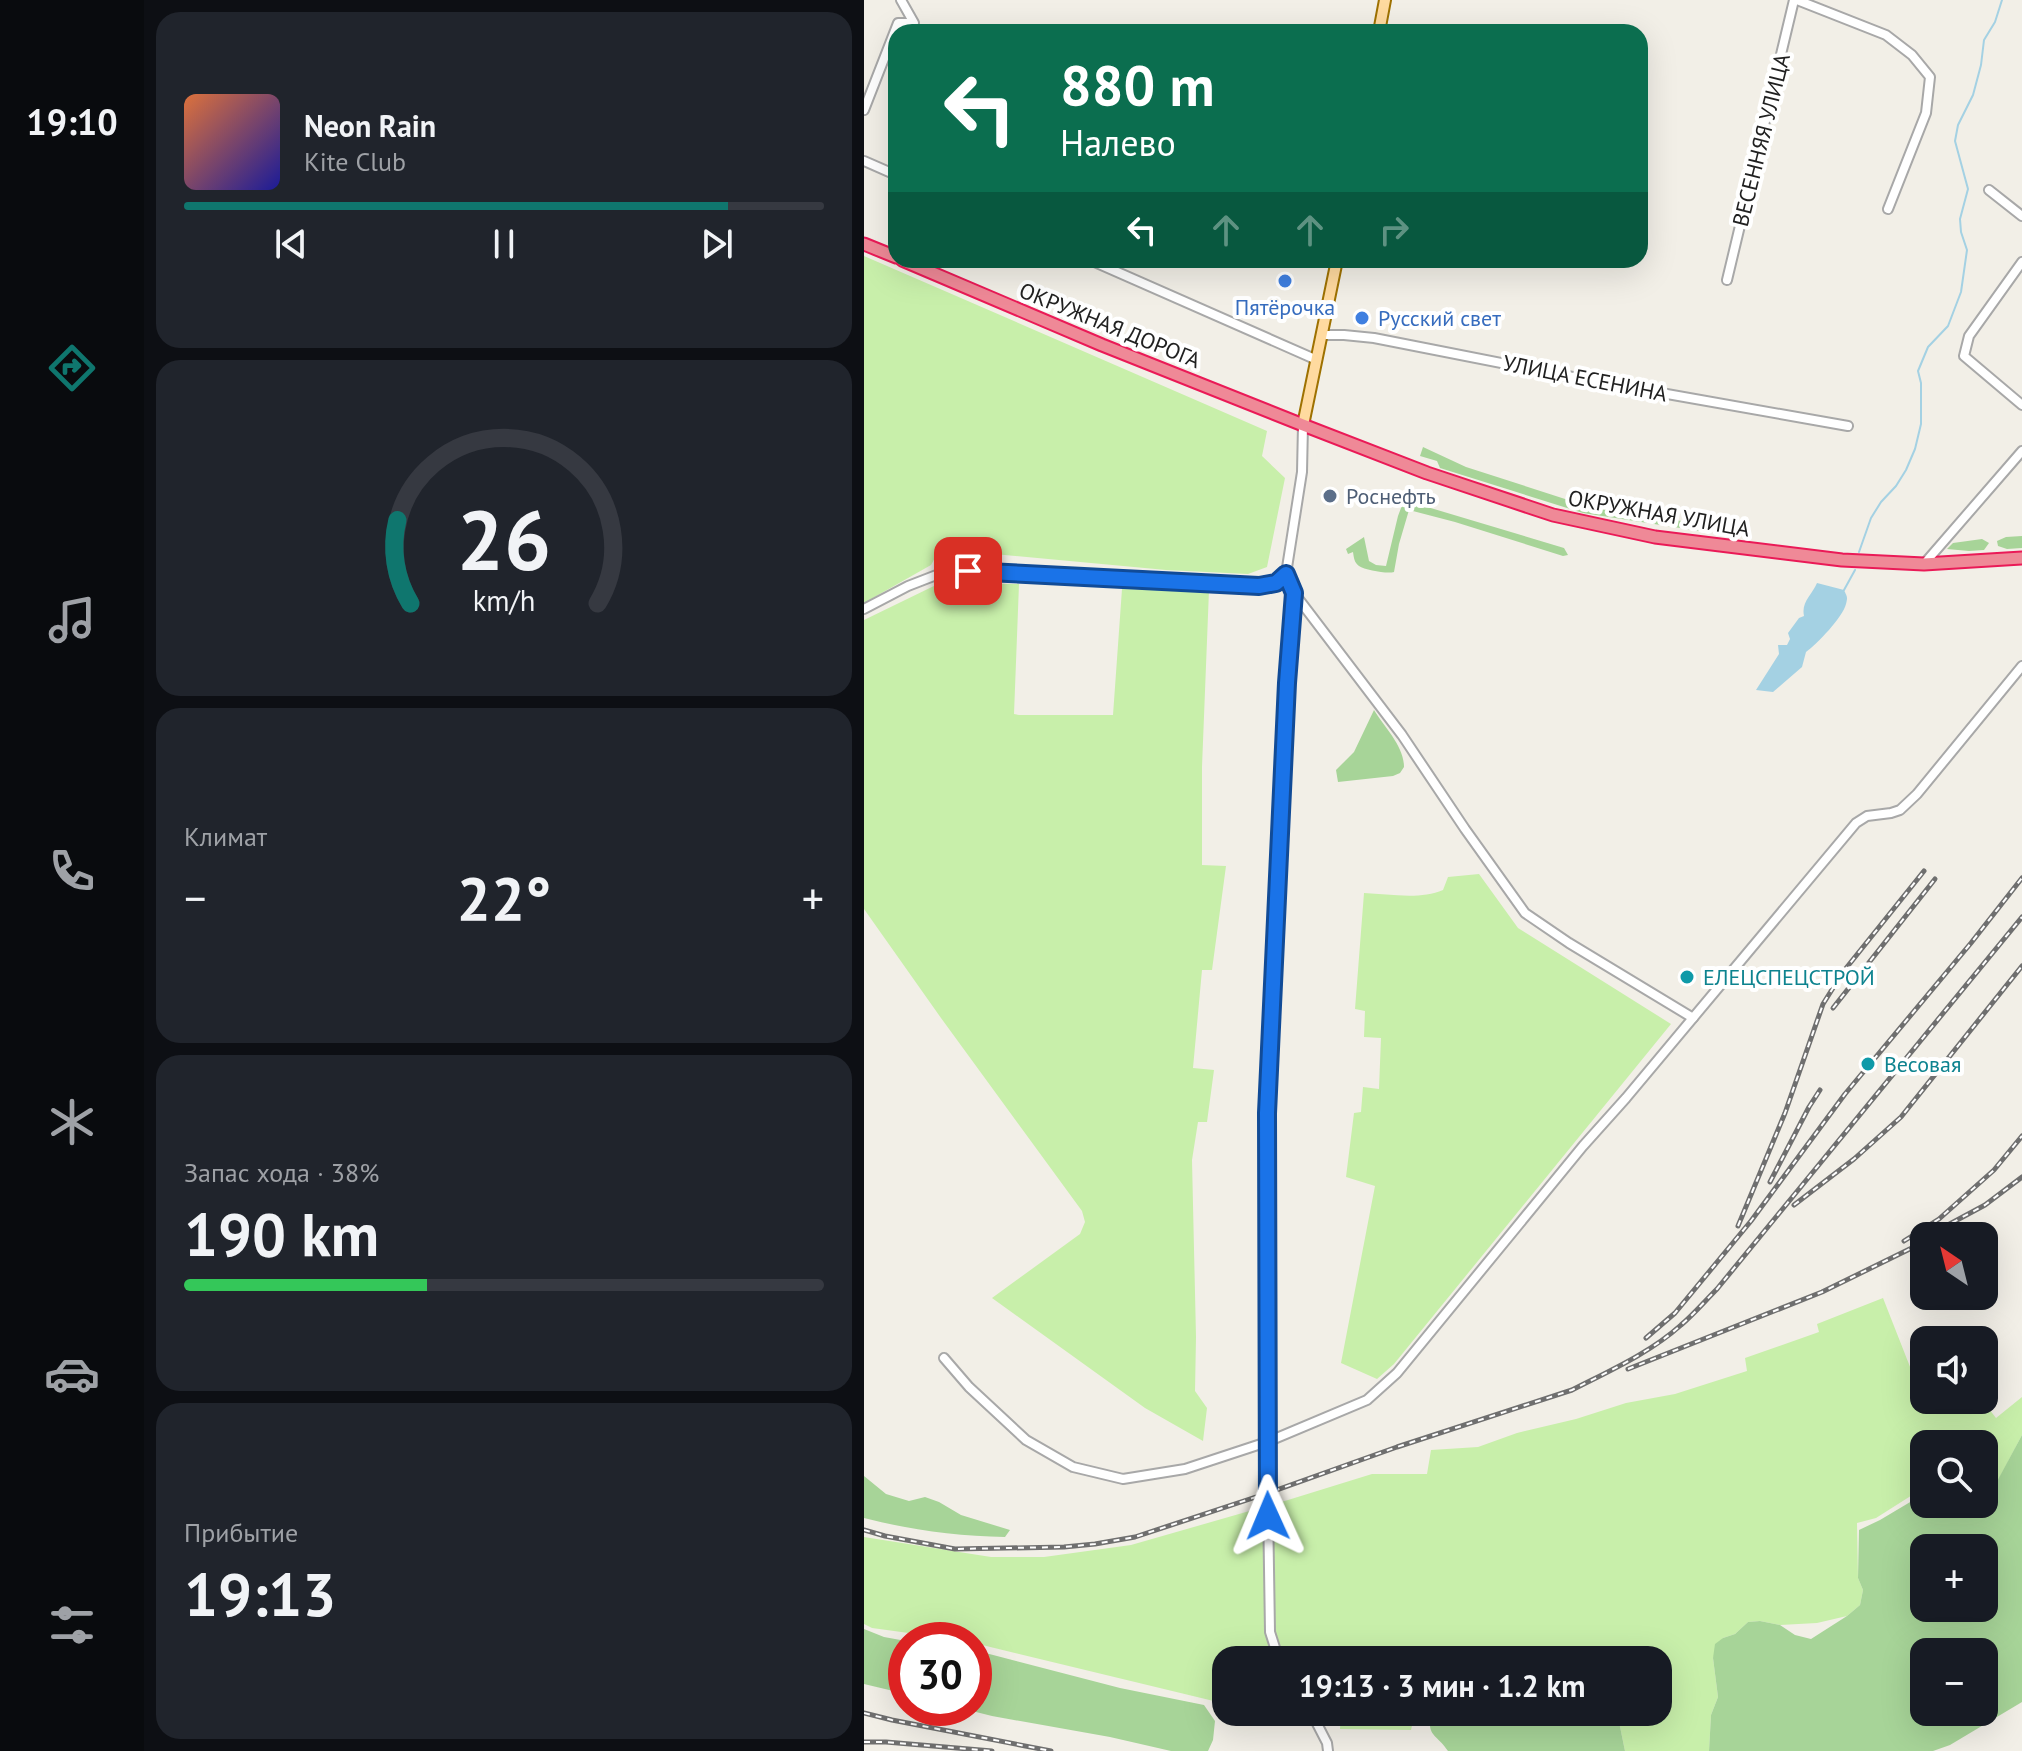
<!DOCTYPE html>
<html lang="ru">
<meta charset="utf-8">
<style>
body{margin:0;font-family:"PT Sans",sans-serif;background:#20242c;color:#f1f3f6;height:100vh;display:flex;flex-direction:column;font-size:30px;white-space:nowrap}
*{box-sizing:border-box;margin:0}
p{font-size:26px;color:#9ea1a6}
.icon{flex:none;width:44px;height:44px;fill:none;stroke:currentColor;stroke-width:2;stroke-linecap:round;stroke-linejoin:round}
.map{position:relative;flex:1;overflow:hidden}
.details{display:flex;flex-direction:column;gap:12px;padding:12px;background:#0d0f14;width:720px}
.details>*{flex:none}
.top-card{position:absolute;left:24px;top:24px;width:760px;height:244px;border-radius:24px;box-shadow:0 8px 32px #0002;background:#0b6e4f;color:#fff;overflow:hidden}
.needle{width:52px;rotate:325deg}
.controls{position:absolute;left:1046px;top:1222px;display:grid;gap:16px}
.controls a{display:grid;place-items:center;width:88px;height:88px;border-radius:16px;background:#171b24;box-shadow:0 8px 32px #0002;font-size:40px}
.speed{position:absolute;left:24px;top:1622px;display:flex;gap:16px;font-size:40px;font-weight:700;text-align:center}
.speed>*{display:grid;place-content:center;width:104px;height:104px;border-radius:50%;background:#171b24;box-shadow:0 8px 32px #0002;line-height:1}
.speed .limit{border:12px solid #d22;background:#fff;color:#111}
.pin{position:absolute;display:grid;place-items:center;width:68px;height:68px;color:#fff;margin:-34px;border-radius:16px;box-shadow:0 4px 12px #0006}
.me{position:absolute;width:88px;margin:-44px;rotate:359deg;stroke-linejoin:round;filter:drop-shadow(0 0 6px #0008)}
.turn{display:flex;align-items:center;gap:28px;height:168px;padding:0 40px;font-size:36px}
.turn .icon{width:104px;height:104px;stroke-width:2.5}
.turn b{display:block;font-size:56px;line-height:68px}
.lanes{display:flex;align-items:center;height:76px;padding:0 40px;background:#0003;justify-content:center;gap:40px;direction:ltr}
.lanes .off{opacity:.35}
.big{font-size:60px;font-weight:700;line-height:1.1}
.details .widget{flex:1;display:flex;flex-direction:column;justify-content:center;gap:12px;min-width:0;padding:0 28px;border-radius:24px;background:#20242c}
.details .dial{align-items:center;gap:0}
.dial svg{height:208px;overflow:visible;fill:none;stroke:#363941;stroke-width:7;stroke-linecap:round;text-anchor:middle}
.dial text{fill:#f1f3f6;stroke:none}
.song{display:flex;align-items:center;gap:24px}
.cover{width:96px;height:96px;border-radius:12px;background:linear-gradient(135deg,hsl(20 70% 55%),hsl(240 70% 35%))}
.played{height:8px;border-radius:4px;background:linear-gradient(90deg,#0f766e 85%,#363941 85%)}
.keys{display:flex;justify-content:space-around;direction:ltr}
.heat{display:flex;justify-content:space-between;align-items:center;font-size:44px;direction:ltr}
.charge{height:12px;border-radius:6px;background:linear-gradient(90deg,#34c759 38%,#363941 0)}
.trip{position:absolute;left:348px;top:1646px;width:460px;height:80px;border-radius:24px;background:#171b24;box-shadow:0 8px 32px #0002;font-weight:700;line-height:80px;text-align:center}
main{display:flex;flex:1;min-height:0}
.tabs{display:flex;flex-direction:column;width:144px;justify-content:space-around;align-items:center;background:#090b0e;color:#9ea1a6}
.tabs .icon{width:56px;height:56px}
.tabs .active{color:#0f766e}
.tabs b{font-size:36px;color:#f1f3f6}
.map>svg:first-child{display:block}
</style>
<main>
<nav class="tabs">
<b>19:10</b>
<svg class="icon active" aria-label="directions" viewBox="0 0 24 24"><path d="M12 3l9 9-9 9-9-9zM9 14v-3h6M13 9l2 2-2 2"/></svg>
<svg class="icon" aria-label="music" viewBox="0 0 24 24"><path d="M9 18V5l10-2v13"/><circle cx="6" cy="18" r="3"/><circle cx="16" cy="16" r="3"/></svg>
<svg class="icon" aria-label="phone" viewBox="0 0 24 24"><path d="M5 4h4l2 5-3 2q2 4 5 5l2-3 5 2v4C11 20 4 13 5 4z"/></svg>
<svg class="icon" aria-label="climate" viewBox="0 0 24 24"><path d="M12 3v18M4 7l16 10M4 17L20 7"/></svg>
<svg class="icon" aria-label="car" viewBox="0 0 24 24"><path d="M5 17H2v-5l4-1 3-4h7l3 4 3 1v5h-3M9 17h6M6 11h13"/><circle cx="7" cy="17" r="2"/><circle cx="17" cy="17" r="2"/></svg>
<svg class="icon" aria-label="filters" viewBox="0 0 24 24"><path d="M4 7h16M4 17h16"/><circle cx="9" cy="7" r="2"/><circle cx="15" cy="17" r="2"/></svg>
</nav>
<section class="details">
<div class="widget">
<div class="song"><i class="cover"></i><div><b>Neon Rain</b><p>Kite Club</p></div></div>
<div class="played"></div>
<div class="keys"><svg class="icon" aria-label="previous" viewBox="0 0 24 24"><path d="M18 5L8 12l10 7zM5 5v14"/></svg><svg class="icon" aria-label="pause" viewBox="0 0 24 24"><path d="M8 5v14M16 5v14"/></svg><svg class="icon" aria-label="next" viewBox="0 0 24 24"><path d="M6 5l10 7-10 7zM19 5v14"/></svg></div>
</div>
<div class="widget dial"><svg viewBox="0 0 100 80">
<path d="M14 69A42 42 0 1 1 86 69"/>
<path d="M14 69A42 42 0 0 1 9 37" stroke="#0f766e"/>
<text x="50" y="56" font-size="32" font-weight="700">26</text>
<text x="50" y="72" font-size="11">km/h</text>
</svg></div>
<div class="widget"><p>Климат</p>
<div class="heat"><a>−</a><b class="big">22°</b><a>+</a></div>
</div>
<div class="widget"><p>Запас хода · 38%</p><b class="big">190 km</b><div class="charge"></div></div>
<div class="widget"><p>Прибытие</p><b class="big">19:13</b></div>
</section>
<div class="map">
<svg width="1158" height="1751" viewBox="0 0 1158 1751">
<rect width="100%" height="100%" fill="#f2efe7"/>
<!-- grass -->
<g fill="#c8efaa">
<polygon points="0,256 403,431 398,456 421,478 403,567 384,574 302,570 76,549 67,565 0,603"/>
<polygon points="74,584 155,584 150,714 155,715 249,715 258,589 345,590 338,767 338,865 362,866 348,970 338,970 329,1068 350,1070 343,1122 334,1122 328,1160 332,1337 331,1391 343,1408 339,1441 281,1408 128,1298 216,1234 221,1222 218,1211 77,1018 0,909 0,620"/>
<path d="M 615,874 L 654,928 L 807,1024 L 530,1364 L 513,1379 L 477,1363 L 511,1186 L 482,1177 L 490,1113 L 497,1112 L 499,1087 L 515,1089 L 517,1038 L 500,1037 L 501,1011 L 491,1009 L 500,893 C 525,894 556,900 579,890 L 584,877 Z"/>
<polygon points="1019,1298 1050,1377 1060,1372 1060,1400 1118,1400 1132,1418 1158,1397 1158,1435 1130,1488 1120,1489 1120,1444 1060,1444 1060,1495 1053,1492 1012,1518 993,1523 994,1578 999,1590 996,1605 983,1616 953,1623 916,1625 896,1621 884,1622 871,1634 859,1638 849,1658 854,1697 847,1715 845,1751 761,1751 753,1712 794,1712 794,1660 593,1660 565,1658 564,1660 362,1660 362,1704 110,1643 110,1640 96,1640 8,1628 0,1624 0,1537 127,1557 180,1557 267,1545 424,1500 508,1474 563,1474 567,1450 614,1447 653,1433 712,1419 762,1403 811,1394 883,1371 881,1358 955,1332 953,1324"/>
<polygon points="477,1712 551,1712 547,1730 476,1729"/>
</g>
<!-- forest -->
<g fill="#a7d498" fill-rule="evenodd">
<polygon points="559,447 602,467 729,508 845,525 842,532 719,513 576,468 573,461 556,456"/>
<path d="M 540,500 L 700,548 L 704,555 L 699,556 L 591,522 L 545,510 L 535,544 L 530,572 C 523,574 501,570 495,566 C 490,562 490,558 489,552 L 484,554 L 482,549 L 500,537 L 505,561 L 512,565 L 522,566 L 534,516 Z"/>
<polygon points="1158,536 1158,548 1143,549 1134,546 1133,541 1142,537"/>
<polygon points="1118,539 1125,543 1120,550 1105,551 1083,549 1089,543"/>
<path d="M 510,710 C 521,728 540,746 540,767 L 536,773 L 529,776 L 474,782 L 472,770 L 490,752 Z"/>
<path d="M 1158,1435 L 1158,1702 L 1086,1745 L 1069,1751 L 845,1751 L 847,1715 L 854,1697 L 849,1658 L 851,1644 L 859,1638 L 871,1634 L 884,1622 L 896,1621 L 916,1625 L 931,1635 L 947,1639 L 983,1616 L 996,1605 L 999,1590 L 994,1578 L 995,1530 L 1016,1520 L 1058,1495 L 1060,1495 L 1060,1504 L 1120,1504 L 1120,1489 L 1130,1487 ZM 1120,1548 L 1120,1608 L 1060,1608 L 1060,1548 ZM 1060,1652 L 1120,1652 L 1120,1712 L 1060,1712 Z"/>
<path d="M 0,1476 L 22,1494 L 45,1501 L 61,1497 L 75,1502 L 97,1515 L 146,1530 L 141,1537 C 93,1536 46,1530 0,1518 Z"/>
<polygon points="0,1629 20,1637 42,1641 42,1694 0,1684"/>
<polygon points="110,1650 256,1688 340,1705 351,1721 349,1740 344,1751 307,1751 246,1737 128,1716 96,1708 110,1708"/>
<path d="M 568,1712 L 753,1712 L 761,1751 L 584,1751 C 573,1734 561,1736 568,1712 Z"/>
</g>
<!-- water -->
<path fill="#a4d1e3" d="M 953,583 L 980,590 C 983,597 984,596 982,604 C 979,617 953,644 942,652 L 938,667 L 909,692 L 892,690 L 915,654 L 914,645 L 923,645 L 926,639 L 924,633 L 935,618 L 940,616 C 937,602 948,595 953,583 Z"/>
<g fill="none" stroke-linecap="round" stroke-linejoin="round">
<!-- stream -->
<g stroke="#a4d1e3" stroke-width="2">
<polyline points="995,552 1007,518 1017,502 1032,486 1042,470 1051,449 1057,424 1057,383 1054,371 1064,347 1084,326 1097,292 1103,250 1097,232 1096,219 1104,189 1091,141 1094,125 1109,95 1117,65 1120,40 1131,22 1138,0"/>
<polyline points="980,590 991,570"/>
</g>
<defs>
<g id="minor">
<polyline points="933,0 1022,35 1048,55 1066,77 1062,113 1024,209"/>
<polyline points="0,110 34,23 50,23 37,0"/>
<polyline points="0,161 32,175"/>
<polyline points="1125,190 1158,216"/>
<polyline points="226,260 453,360"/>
<polyline points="1158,262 1105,336 1100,356 1158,405"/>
<polyline points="863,280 930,0"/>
<polyline points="458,335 480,335 510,338 724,380 984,426"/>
<polyline points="1060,564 1158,451"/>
<polyline points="422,574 430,593 538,735 601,829 661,913 705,943 829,1018"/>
<polyline points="422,574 438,472 439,425"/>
<polyline points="0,609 44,586 75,574 104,571 395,586 412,583 422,574"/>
<polyline points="80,1358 105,1387 162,1440 209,1467 259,1479 321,1469 403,1442 503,1400 533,1373 719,1146 762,1098 992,823 1003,816 1027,813 1036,810 1053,794 1158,666"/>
<polyline points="415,1660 406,1632 403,1442 403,1113 424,657 430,593"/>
<polyline points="447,1712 463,1743 464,1751"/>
</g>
<g id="major">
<polyline points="515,32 521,0"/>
<polyline points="439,425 473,260"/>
</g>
<g id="highway">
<polyline points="0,244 32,257"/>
<polyline points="38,260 238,345 439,425 563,473 689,515 791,537 978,560 1060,564 1158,558"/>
</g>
</defs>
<!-- minor casing -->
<use href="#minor" stroke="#a8a8a8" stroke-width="12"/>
<!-- major casing -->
<use href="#major" stroke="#9e7100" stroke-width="14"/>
<!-- highway casing -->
<use href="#highway" stroke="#ea1a57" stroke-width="15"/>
<!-- minor -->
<use href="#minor" stroke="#fff" stroke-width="8"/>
<!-- major -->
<use href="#major" stroke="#ffda9f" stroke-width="10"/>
<!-- highway -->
<use href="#highway" stroke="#ef8997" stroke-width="11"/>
<defs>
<g id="rail">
<polyline points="969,1008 1071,879"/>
<polyline points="906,1182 945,1107 956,1090"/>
<polyline points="930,1205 990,1159 1037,1117 1158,966"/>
<polyline points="874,1226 921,1113 959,1004 979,972 1060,871"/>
<polyline points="1067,1234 1121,1205 1158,1177"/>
<polyline points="1040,1241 1075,1219 1130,1170 1158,1136"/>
<polyline points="782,1338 811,1313 887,1221 981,1094 1107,943 1158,878"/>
<polyline points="764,1369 958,1292 1060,1242"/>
<path d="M 0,1530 L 21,1536 L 91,1549 L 200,1547 L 231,1544 L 271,1537 L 404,1493 L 533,1447 L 708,1390 C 745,1371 786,1353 817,1325 C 830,1314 841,1301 853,1289 L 1158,917"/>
<polyline points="0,1713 28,1720 187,1751"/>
<polyline points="0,1742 22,1742 128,1751"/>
</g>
</defs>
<!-- rail casing -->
<use href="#rail" stroke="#6f6f6f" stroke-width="5"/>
<!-- rail -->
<use href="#rail" stroke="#fff" stroke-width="2" stroke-dasharray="6" stroke-linecap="butt"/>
</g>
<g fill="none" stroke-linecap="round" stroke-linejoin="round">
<defs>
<polyline id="route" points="104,571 395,586 412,583 422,574 430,593 423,683 403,1113 404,1516"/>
</defs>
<!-- route casing -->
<use href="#route" stroke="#114b97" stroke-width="20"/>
<!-- route -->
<use href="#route" stroke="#1a73e8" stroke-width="14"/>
</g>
<!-- markers -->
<g fill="#3f7fe0" stroke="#fff" stroke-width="3">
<circle cx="421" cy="281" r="8"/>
<circle cx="498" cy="318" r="8"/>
</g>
<circle fill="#5c6f8a" stroke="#fff" stroke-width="3" cx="466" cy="496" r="8"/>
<g fill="#0f9aa8" stroke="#fff" stroke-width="3">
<circle cx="823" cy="977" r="8"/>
<circle cx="1004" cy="1064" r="8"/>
</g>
<g text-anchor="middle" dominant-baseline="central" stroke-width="8" stroke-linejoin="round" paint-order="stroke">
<!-- street labels -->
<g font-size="22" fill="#212121" stroke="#fff">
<text transform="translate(897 140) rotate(-76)">ВЕСЕННЯЯ УЛИЦА</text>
<text transform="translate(246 325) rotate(22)">ОКРУЖНАЯ ДОРОГА</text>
<text transform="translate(721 378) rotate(11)">УЛИЦА ЕСЕНИНА</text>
<text transform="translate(795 513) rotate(10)">ОКРУЖНАЯ УЛИЦА</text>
</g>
<!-- shop labels -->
<g font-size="22" fill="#366cbe" stroke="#fff">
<text x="421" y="307">Пятёрочка</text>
<text x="514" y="318" text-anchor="start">Русский свет</text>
</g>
<!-- service labels -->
<g font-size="22" fill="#4e5e75" stroke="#fff" text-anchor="start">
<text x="482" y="496">Роснефть</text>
</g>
<!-- culture labels -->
<g font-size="22" fill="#0d838f" stroke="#fff" text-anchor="start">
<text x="839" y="977">ЕЛЕЦСПЕЦСТРОЙ</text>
<text x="1020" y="1064">Весовая</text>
</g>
</g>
</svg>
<div class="controls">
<a><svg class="needle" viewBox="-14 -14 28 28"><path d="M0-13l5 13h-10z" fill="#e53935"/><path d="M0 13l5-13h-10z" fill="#9ea1a6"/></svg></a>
<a><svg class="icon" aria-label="sound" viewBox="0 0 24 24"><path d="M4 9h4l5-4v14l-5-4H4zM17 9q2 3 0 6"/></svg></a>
<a><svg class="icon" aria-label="search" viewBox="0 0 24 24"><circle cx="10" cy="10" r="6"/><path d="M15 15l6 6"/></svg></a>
<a>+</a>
<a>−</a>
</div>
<div class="speed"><div class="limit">30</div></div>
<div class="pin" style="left:104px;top:571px;background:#d93025"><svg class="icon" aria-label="arrive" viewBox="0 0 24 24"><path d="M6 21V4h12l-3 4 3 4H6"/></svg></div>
<svg class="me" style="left:404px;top:1516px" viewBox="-20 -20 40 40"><path d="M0-17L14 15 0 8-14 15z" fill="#1a73e8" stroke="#fff" stroke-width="4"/></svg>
<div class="trip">19:13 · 3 мин · 1.2 km</div>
<div class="top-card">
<div class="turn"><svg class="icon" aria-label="left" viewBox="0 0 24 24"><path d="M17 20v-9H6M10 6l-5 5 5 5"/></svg><div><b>880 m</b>Налево</div></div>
<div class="lanes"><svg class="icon" aria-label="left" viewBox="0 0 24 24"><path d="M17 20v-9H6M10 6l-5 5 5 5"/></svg><svg class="icon off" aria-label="ahead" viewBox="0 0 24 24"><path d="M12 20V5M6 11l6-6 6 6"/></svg><svg class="icon off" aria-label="ahead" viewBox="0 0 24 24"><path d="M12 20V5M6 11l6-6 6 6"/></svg><svg class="icon off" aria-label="right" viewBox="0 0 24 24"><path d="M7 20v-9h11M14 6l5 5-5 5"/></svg></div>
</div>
</div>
</main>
